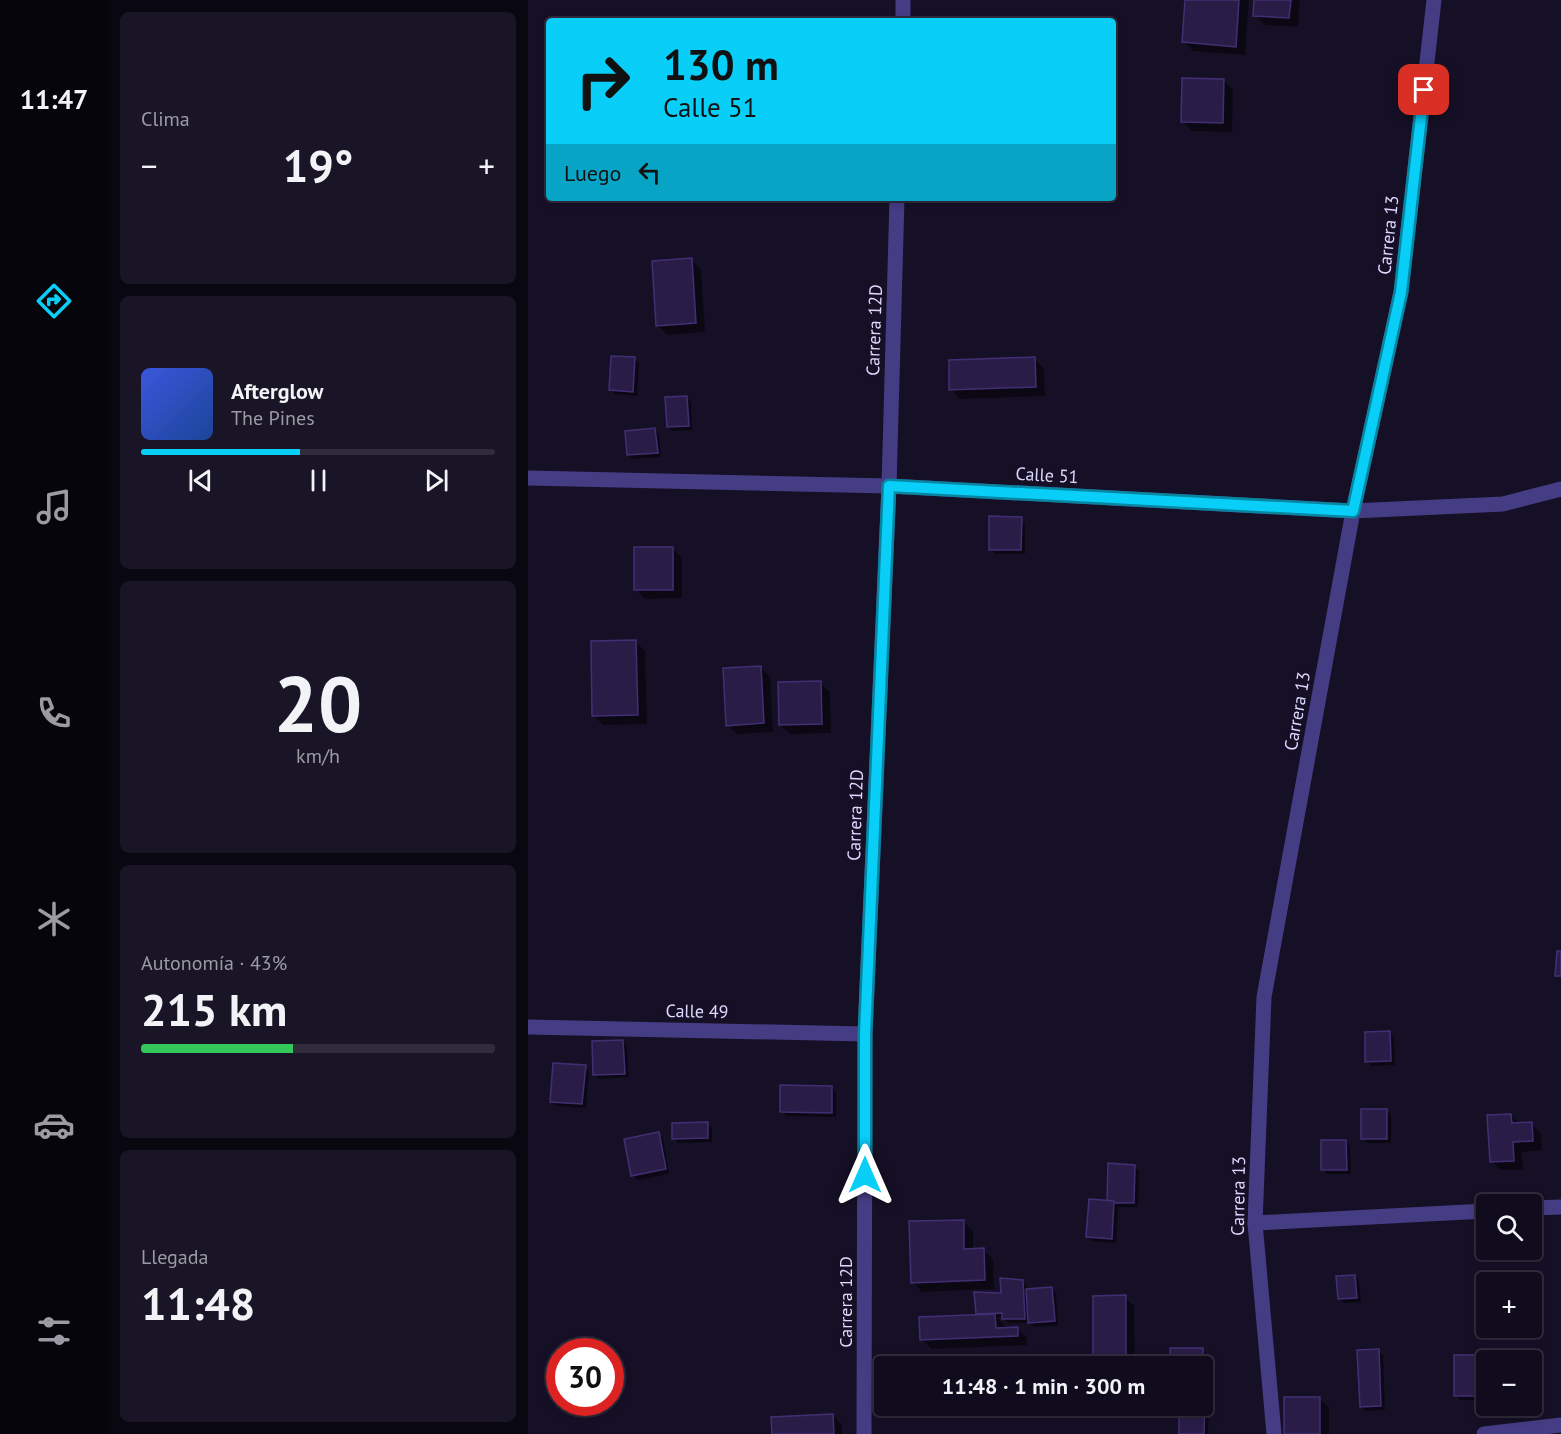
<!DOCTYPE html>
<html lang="es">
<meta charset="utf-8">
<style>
body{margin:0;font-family:"PT Sans",sans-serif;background:#191526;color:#f1f3f6;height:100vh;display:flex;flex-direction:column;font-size:22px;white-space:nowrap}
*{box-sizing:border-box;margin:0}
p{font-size:20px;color:#9c9ba4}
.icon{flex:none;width:33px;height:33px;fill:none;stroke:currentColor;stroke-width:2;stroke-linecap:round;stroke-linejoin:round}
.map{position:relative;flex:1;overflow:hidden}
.sheet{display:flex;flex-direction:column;gap:12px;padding:12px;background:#090710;width:420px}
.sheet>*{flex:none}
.guide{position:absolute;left:18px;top:18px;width:570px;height:183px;border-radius:6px;box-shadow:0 3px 9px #0003,0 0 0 2px #302c3b;background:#09cef8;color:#111;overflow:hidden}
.controls{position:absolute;left:948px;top:1194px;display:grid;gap:12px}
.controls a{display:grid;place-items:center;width:66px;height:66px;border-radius:6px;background:#100c1d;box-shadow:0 3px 9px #0003,0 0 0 2px #302c3b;font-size:30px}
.speed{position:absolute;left:18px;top:1338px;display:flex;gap:12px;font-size:30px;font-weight:700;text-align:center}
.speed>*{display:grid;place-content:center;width:78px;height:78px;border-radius:50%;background:#100c1d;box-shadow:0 3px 9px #0003,0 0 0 2px #302c3b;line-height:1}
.speed .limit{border:9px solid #d22;background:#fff;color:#111}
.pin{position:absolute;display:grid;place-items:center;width:51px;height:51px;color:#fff;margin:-26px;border-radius:12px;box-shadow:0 3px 9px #0006}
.me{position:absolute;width:66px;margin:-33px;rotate:0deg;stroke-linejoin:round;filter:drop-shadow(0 0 4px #0008)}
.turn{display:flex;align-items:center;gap:21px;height:126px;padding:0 18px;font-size:27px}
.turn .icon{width:78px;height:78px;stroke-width:2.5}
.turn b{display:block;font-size:42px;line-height:51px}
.then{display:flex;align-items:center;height:57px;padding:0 18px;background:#0003;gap:12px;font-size:22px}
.big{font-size:45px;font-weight:700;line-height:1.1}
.sheet .card{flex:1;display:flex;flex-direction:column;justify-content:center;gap:9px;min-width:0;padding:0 21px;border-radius:9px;background:#191526}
.sheet .dial{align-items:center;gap:0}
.dial b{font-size:78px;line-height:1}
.song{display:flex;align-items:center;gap:18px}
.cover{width:72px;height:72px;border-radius:9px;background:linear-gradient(135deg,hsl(230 70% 55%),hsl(220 70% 35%))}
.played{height:6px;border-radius:3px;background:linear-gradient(90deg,#09cef8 45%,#302c3b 45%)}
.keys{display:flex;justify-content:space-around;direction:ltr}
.heat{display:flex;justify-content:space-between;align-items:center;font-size:33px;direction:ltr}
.charge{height:9px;border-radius:4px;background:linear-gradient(90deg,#34c759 43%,#302c3b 0)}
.trip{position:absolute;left:346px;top:1356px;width:339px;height:60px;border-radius:6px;background:#100c1d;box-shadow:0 3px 9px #0003,0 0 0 2px #302c3b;font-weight:700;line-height:60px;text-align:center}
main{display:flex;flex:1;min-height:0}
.tabs{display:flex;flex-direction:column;width:108px;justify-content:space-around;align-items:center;background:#06050c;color:#9c9ba4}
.tabs .icon{width:42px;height:42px}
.tabs .current{color:#09cef8}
.tabs b{font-size:27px;color:#f1f3f6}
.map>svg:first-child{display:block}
</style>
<main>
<nav class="tabs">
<b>11:47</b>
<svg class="icon current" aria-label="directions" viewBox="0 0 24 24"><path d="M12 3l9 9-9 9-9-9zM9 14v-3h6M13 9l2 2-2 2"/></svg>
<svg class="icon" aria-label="music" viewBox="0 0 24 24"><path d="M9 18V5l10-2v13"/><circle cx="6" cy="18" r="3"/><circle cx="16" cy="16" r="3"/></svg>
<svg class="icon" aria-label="phone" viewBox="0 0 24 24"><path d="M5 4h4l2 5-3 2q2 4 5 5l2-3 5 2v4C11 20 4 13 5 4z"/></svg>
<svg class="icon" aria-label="climate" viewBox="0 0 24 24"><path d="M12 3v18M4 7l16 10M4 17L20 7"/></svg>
<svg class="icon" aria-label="car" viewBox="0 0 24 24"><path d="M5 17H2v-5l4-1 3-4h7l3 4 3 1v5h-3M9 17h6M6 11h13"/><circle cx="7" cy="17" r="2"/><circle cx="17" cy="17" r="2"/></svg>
<svg class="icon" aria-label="filters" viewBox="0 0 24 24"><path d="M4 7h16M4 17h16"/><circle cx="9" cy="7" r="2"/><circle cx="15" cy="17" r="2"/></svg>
</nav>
<section class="sheet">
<div class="card"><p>Clima</p>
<div class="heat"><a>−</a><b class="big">19°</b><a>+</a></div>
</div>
<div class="card">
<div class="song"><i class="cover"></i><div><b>Afterglow</b><p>The Pines</p></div></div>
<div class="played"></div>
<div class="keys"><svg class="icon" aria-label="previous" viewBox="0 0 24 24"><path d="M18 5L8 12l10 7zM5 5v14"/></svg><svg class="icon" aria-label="pause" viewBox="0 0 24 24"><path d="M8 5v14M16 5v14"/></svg><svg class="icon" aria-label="next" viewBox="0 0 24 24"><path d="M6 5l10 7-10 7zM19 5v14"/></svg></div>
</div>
<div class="card dial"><b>20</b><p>km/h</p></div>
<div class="card"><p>Autonomía · 43%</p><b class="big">215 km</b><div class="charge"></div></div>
<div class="card"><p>Llegada</p><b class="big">11:48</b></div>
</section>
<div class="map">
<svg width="1033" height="1434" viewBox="0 0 1033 1434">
<rect width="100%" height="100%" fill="#161027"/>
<!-- shadow -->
<g fill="#0007">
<polygon points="658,0 721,0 717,55 665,51 655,41"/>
<polygon points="728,0 772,0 770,27 736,25 727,15"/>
<polygon points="696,81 705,90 704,132 664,131 654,121"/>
<polygon points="163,260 173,269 177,332 139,335 129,325"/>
<polygon points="106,358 111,363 109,396 87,394 83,390"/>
<polygon points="506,359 516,368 517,396 432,399 423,389"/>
<polygon points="158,397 163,402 164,430 145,431 140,427"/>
<polygon points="127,430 131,434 133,457 105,459 100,455"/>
<polygon points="493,519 497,523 497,554 467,554 462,549"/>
<polygon points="144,548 154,558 154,598 117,599 108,589"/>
<polygon points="108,642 117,651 119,724 75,725 65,715"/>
<polygon points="232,667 242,677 245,732 209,734 199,725"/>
<polygon points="292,683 302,692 303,733 262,734 252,725"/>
<polygon points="862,1033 866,1037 867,1065 843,1066 839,1061"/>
<polygon points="95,1041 99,1046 101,1077 71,1079 67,1075"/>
<polygon points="57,1067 61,1071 58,1108 28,1106 23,1101"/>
<polygon points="304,1087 308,1092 308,1117 258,1116 254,1111"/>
<polygon points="858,1110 863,1114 863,1143 839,1143 835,1138"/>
<polygon points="983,1115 992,1124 1003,1124 1013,1133 1014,1150 994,1152 995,1170 973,1170 963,1161"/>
<polygon points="179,1124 184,1128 184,1142 150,1143 146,1138"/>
<polygon points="130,1134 135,1138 141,1174 109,1180 105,1175"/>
<polygon points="818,1141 822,1146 823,1174 799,1174 795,1169"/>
<polygon points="606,1166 611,1171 610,1207 590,1207 588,1243 564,1241 559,1237 580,1202"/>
<polygon points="435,1221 445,1231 445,1250 455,1250 465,1259 466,1289 394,1292 385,1282"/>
<polygon points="827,1276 831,1281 833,1302 816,1303 811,1299"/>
<polygon points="494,1281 499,1286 499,1291 524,1289 528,1293 530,1325 506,1327 502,1323 480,1323 475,1317 468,1317 476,1325 476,1329 489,1328 499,1338 499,1345 403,1349 394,1339 452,1316 449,1313"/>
<polygon points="597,1297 606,1306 607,1366 571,1366 567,1363"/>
<polygon points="674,1349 678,1354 679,1379 675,1379 675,1366 644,1366 644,1350"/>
<polygon points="850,1351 855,1355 857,1410 838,1411 834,1406"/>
<polygon points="949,1356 954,1361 954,1400 932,1400 928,1396"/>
<polygon points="675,1398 681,1403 680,1434 652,1434 653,1406 675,1406"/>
<polygon points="791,1398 801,1408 801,1434 757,1434"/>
<polygon points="305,1416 314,1425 314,1434 246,1434"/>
</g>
<!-- building -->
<g fill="#291d47" stroke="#422f73" stroke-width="1.5">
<polygon points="657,0 711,0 708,47 654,42"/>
<polygon points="726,0 763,0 761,18 725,16"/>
<polygon points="654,78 696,79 695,123 653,122"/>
<polygon points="164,258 168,323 128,326 124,261"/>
<polygon points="83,356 107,357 105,392 81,390"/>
<polygon points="507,357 508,387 421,390 421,360"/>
<polygon points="159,396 161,426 139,427 137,397"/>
<polygon points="127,428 130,453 99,455 97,431"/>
<polygon points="461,516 494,517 493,550 461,550"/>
<rect x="106" y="547" width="39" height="43"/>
<polygon points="108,640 110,715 64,716 63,641"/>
<polygon points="233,666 236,723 198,726 195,668"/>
<polygon points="293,681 294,724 251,725 250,682"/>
<polygon points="1029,951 1033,951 1033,976 1027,976"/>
<polygon points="862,1031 863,1061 837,1062 837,1032"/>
<polygon points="95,1040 97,1074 65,1075 64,1041"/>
<polygon points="25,1063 58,1065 54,1104 22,1102"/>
<polygon points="252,1085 304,1086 304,1113 252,1112"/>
<rect x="833" y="1109" width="26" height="30"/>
<polygon points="983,1114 984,1123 1004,1122 1005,1141 985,1142 986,1161 962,1162 959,1115"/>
<polygon points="180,1122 180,1138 144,1139 144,1123"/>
<polygon points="131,1132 138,1169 103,1176 96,1139"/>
<polygon points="793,1140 818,1140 819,1170 793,1170"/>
<polygon points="580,1163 607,1165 606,1203 579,1203"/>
<polygon points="561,1199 586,1201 584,1239 558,1237"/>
<polygon points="436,1220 436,1249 456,1248 457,1280 383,1283 381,1221"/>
<polygon points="827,1275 829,1298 810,1299 808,1276"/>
<polygon points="472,1278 495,1280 497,1319 474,1319 474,1313 448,1314 446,1292 473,1293"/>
<polygon points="524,1287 527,1321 500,1323 498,1289"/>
<polygon points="598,1295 598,1363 565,1363 565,1296"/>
<polygon points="467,1314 468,1328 490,1327 490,1336 392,1340 391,1317"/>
<polygon points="642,1348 675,1348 675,1366 643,1366"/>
<polygon points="851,1349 853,1406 832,1407 829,1350"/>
<rect x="926" y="1355" width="24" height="41"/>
<polygon points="675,1397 677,1397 676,1434 651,1434 651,1406 675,1406"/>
<rect x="756" y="1397" width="36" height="37"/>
<polygon points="305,1414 306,1434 244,1434 243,1417"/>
</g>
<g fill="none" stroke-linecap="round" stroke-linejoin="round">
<!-- street -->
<g stroke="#453d84" stroke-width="15">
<polyline points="375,21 375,0"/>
<polyline points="0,478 361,486 825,511 975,504 1033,489"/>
<polyline points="0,1027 337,1034"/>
<polyline points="1004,1208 1033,1207"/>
<polyline points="727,1223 958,1211"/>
<polyline points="336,1434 337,1034 361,486 369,198"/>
<polyline points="746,1434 727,1223 736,997 825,511 873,292 906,0"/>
<polyline points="956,1434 1033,1425"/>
</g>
</g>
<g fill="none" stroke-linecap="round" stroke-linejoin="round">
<defs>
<polyline id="route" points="337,1175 337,1034 361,486 825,511 873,292 896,90"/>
</defs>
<!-- route casing -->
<use href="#route" stroke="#0686a1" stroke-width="15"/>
<!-- route -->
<use href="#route" stroke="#09cef8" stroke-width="10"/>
</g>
<g text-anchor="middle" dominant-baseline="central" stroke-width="6" stroke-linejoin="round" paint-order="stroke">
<!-- street labels -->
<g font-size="18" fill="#ded7fe" stroke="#161027">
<text transform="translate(860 235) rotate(-84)">Carrera 13</text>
<text transform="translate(346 330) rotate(-88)">Carrera 12D</text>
<text transform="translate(519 475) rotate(3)">Calle 51</text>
<text transform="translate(769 711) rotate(-80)">Carrera 13</text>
<text transform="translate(327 815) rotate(-88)">Carrera 12D</text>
<text transform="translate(169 1011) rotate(1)">Calle 49</text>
<text transform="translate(710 1196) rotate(-89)">Carrera 13</text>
<text transform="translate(317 1302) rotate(-90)">Carrera 12D</text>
</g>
</g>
</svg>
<div class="controls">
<a><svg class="icon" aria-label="search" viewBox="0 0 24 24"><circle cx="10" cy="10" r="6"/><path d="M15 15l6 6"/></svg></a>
<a>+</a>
<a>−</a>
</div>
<div class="speed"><div class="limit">30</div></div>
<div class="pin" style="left:896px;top:90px;background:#d93025"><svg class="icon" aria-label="arrive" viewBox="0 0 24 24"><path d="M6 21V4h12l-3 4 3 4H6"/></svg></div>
<svg class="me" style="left:337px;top:1175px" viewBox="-20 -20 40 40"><path d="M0-17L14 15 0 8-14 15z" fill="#09cef8" stroke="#fff" stroke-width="4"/></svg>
<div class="trip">11:48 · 1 min · 300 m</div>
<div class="guide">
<div class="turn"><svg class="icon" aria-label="right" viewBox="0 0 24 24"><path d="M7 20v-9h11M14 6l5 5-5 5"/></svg><div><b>130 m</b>Calle 51</div></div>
<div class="then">Luego<svg class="icon" aria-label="left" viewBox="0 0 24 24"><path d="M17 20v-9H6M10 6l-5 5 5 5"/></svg></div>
</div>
</div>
</main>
